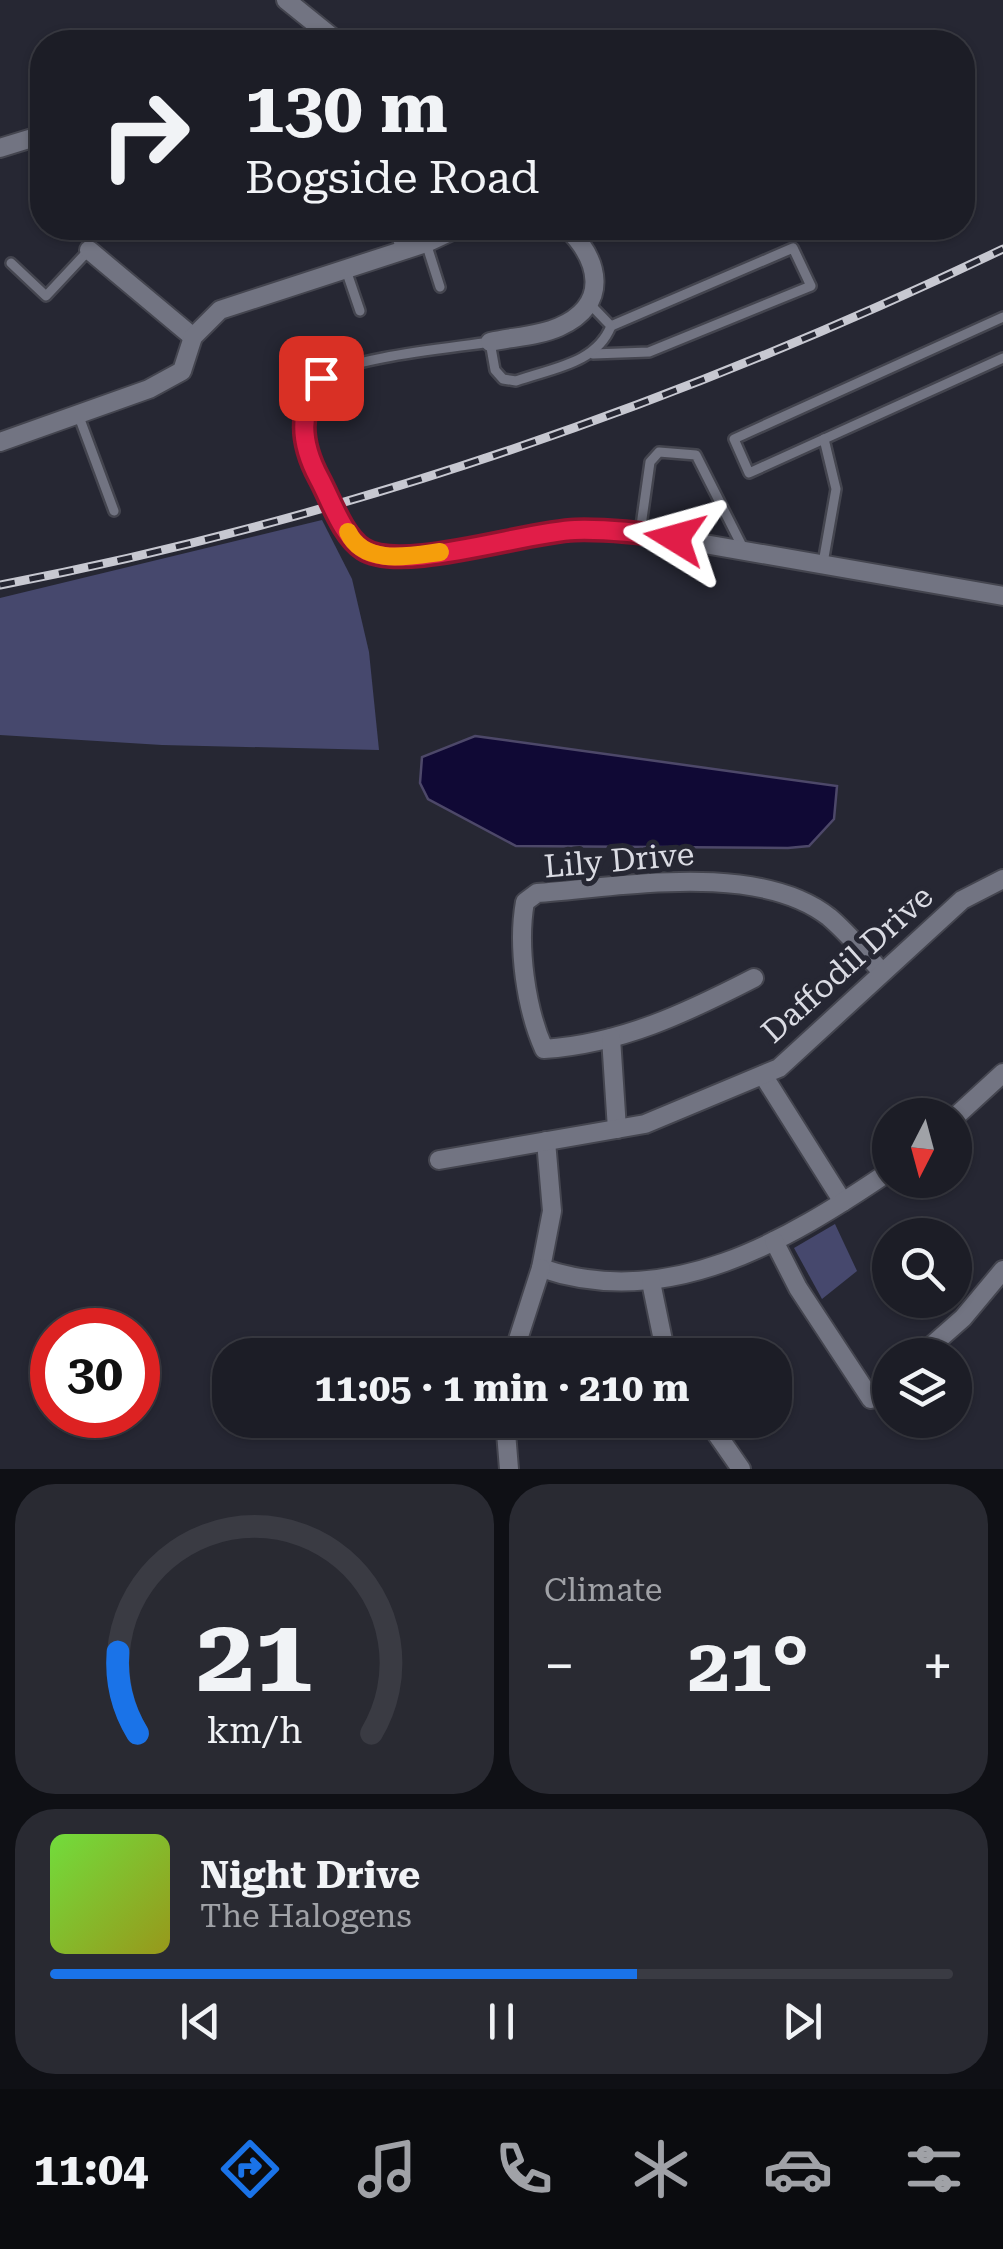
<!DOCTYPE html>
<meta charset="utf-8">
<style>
body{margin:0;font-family:"Roboto Serif",serif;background:#292a32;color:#f1f3f6;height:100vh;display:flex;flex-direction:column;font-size:38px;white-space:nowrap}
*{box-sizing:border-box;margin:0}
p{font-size:32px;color:#a0a2a7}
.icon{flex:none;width:55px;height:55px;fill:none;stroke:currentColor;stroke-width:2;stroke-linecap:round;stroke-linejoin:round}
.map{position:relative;height:1469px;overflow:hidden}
.panel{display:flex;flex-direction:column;gap:15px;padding:15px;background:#0f1015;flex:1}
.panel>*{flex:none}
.guide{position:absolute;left:30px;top:30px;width:945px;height:210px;border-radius:40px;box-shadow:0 2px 8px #0004,0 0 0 2px #3a3b43;background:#1c1d26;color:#f1f3f6;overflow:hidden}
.needle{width:65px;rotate:186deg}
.buttons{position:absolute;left:872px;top:1098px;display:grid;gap:20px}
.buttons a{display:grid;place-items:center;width:100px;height:100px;border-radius:50%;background:#1c1d26;box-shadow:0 2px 8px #0004,0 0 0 2px #3a3b43;font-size:50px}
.speed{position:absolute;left:30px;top:1308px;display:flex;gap:20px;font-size:50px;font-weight:700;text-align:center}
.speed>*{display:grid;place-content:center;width:130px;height:130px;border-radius:50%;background:#1c1d26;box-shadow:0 2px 8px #0004,0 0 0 2px #3a3b43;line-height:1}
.speed .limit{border:15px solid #d22;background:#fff;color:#111}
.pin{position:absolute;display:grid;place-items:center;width:85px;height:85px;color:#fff;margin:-42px;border-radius:20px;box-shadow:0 5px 15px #0006}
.me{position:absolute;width:110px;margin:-55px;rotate:278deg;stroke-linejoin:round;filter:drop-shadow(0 0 8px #0008)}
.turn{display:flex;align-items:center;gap:35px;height:210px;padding:0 50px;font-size:45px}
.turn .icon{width:130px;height:130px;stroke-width:2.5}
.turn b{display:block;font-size:70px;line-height:85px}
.big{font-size:75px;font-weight:700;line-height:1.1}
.panel .widget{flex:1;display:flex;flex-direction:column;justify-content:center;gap:15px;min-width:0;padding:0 35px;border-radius:40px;background:#292a32}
.panel .dial{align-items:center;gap:0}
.dial svg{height:260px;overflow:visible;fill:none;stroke:#3a3b43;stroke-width:7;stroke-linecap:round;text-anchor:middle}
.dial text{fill:#f1f3f6;stroke:none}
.song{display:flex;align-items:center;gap:30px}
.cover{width:120px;height:120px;border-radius:15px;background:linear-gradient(135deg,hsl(100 70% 55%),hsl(60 70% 35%))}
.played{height:10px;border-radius:5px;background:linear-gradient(90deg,#1a73e8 65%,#3a3b43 65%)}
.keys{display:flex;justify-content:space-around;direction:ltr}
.heat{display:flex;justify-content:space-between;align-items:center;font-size:55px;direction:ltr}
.panel .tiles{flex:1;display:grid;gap:15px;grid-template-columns:1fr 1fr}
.widget:last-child{grid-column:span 2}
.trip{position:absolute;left:212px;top:1338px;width:580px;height:100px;border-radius:40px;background:#1c1d26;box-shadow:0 2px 8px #0004,0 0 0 2px #3a3b43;font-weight:700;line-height:100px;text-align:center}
.menu{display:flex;height:160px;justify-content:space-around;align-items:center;background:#0b0c0f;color:#a0a2a7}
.menu .icon{width:70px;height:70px}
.menu .selected{color:#1a73e8}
.menu b{font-size:45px;color:#f1f3f6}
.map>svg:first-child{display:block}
</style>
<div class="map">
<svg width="1003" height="1469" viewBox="0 0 1003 1469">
<rect width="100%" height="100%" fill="#262733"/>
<!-- green -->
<g fill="#46486d">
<polygon points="322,520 352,579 369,652 379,750 162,745 0,735 0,598"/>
<polygon points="835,1224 857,1271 822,1299 794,1248"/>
</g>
<!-- water -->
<polygon fill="#100935" stroke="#4d4869" stroke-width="2.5" points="475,736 837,786 834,819 809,846 788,848 516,846 428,799 420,783 422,757"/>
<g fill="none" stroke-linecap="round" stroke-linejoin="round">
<defs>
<g id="service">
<polyline points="426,243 440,287"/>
<polyline points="11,263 46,296 89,250"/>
<polyline points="346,270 360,311"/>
<polyline points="1003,317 734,439 749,473 1003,358"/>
<polyline points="593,354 649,352 811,286 793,248 611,326"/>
<polyline points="78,414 114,511"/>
<path d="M 316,471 C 305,443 291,398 322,377 C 352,357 452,348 490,342 L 495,370 L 503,379 L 516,381 C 552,368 596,364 611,326 L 587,301"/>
<polyline points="349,533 367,552 387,557 573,530 636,532"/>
<polyline points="640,533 650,462 659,452 696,455 743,548"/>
<polyline points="823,563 836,489 824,439"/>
</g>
<g id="minor">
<polyline points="286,0 338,42"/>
<polyline points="0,148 42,135"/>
<polyline points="398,228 406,249"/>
<polyline points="89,250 193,337"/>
<path d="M 490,342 C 512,337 539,336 559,327 C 611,304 599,260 567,228"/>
<polyline points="0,442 149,389 182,371 193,337 220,310 426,243 458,228"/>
<polyline points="636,532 1003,596"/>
<path d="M 754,978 C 686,1013 621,1044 544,1049 C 526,1009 517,946 525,902 L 537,893 C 620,887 758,861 829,917 C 848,933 865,954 882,972"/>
<polyline points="611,1038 617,1129"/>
<polyline points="763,1075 843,1202"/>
<polyline points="955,1117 1003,1073"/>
<path d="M 546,1141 L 552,1211 L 541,1268 C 668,1312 787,1241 890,1171"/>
<polyline points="439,1160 645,1124 779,1068 962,900 1003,879"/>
<polyline points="774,1241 798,1288 871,1399 890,1382"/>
<polyline points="651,1282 666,1355"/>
<polyline points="513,1355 541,1268"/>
<polyline points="921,1355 963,1318 1003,1270"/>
<polyline points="505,1420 509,1469"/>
<polyline points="707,1420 741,1469"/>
</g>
</defs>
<!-- service casing -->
<use href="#service" stroke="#44454f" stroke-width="14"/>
<!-- minor casing -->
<use href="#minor" stroke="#44454f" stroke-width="22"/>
<!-- service -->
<use href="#service" stroke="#727482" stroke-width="9"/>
<!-- minor -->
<use href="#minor" stroke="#727482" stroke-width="18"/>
<defs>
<path id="rail" d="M 0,585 C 346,519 686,401 1003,249"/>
</defs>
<!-- rail casing -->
<use href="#rail" stroke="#c7c8d1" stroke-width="9"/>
<!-- rail -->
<use href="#rail" stroke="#262733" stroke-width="5" stroke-dasharray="15" stroke-linecap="butt"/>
<defs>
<polyline id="service-bridge" points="316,471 349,533"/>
</defs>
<!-- service-bridge casing -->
<use href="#service-bridge" stroke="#44454f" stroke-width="14" stroke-linecap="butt"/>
<!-- service-bridge -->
<use href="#service-bridge" stroke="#727482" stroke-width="9"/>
</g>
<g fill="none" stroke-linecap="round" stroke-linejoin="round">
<defs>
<path id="route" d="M 321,378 C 298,411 300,442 319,478 C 331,500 342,535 363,549 C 400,574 528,531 575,530 C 609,529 642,533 675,538"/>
</defs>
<!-- route casing -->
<use href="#route" stroke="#92132f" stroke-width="25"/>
<!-- route -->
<use href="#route" stroke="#e11d48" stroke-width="18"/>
<!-- slow -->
<path stroke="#f59e0b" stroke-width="18" d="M 348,532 C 364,566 410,556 440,552"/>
</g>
<g text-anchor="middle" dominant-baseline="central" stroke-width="10" stroke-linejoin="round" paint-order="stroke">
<!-- street labels -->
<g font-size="32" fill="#dadbe3" stroke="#262733">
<text transform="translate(619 860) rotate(-5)">Lily Drive</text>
<text transform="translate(847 964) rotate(-42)">Daffodil Drive</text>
</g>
</g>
</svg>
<div class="buttons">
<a><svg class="needle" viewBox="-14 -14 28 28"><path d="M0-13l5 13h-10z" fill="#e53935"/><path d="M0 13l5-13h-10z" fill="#a0a2a7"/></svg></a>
<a><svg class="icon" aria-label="search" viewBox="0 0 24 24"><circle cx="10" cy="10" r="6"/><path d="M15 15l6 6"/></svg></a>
<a><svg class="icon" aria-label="layers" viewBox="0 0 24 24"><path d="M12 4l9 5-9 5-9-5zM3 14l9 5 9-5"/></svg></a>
</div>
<div class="speed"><div class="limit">30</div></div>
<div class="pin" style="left:321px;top:378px;background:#d93025"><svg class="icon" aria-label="arrive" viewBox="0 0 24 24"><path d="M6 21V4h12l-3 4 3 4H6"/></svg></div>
<svg class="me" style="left:675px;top:538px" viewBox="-20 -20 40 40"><path d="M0-17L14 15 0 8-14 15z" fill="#e11d48" stroke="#fff" stroke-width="4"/></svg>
<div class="trip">11:05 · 1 min · 210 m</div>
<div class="guide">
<div class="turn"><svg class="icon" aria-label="right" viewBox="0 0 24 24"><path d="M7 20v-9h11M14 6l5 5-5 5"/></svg><div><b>130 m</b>Bogside Road</div></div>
</div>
</div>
<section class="panel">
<div class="tiles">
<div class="widget dial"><svg viewBox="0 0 100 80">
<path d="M14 69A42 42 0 1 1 86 69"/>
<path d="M14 69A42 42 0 0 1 8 44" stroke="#1a73e8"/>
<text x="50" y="56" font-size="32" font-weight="700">21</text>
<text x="50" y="72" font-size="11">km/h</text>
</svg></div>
<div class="widget"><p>Climate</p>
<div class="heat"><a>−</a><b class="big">21°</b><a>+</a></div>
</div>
<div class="widget">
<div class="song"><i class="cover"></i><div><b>Night Drive</b><p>The Halogens</p></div></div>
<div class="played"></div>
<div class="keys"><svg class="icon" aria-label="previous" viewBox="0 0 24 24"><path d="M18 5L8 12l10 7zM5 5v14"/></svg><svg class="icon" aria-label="pause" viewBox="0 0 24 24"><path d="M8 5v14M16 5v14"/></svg><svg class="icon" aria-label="next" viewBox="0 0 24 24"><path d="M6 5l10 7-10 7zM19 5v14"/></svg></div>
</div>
</div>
</section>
<nav class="menu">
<b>11:04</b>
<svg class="icon selected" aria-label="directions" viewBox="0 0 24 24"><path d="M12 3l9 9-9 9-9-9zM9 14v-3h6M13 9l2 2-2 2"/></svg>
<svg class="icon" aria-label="music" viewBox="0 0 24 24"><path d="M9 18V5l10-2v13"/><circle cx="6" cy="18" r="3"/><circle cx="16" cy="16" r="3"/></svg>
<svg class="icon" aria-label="phone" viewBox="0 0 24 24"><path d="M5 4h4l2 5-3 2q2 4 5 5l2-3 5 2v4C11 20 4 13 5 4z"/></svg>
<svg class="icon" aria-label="climate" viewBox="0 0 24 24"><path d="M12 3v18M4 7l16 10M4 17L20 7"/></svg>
<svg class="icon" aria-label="car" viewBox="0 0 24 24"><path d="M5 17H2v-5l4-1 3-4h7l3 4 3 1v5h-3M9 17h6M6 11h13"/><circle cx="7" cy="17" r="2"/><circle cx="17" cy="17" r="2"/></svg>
<svg class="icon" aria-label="filters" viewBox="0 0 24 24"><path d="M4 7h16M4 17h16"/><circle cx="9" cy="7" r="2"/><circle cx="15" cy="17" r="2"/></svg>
</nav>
